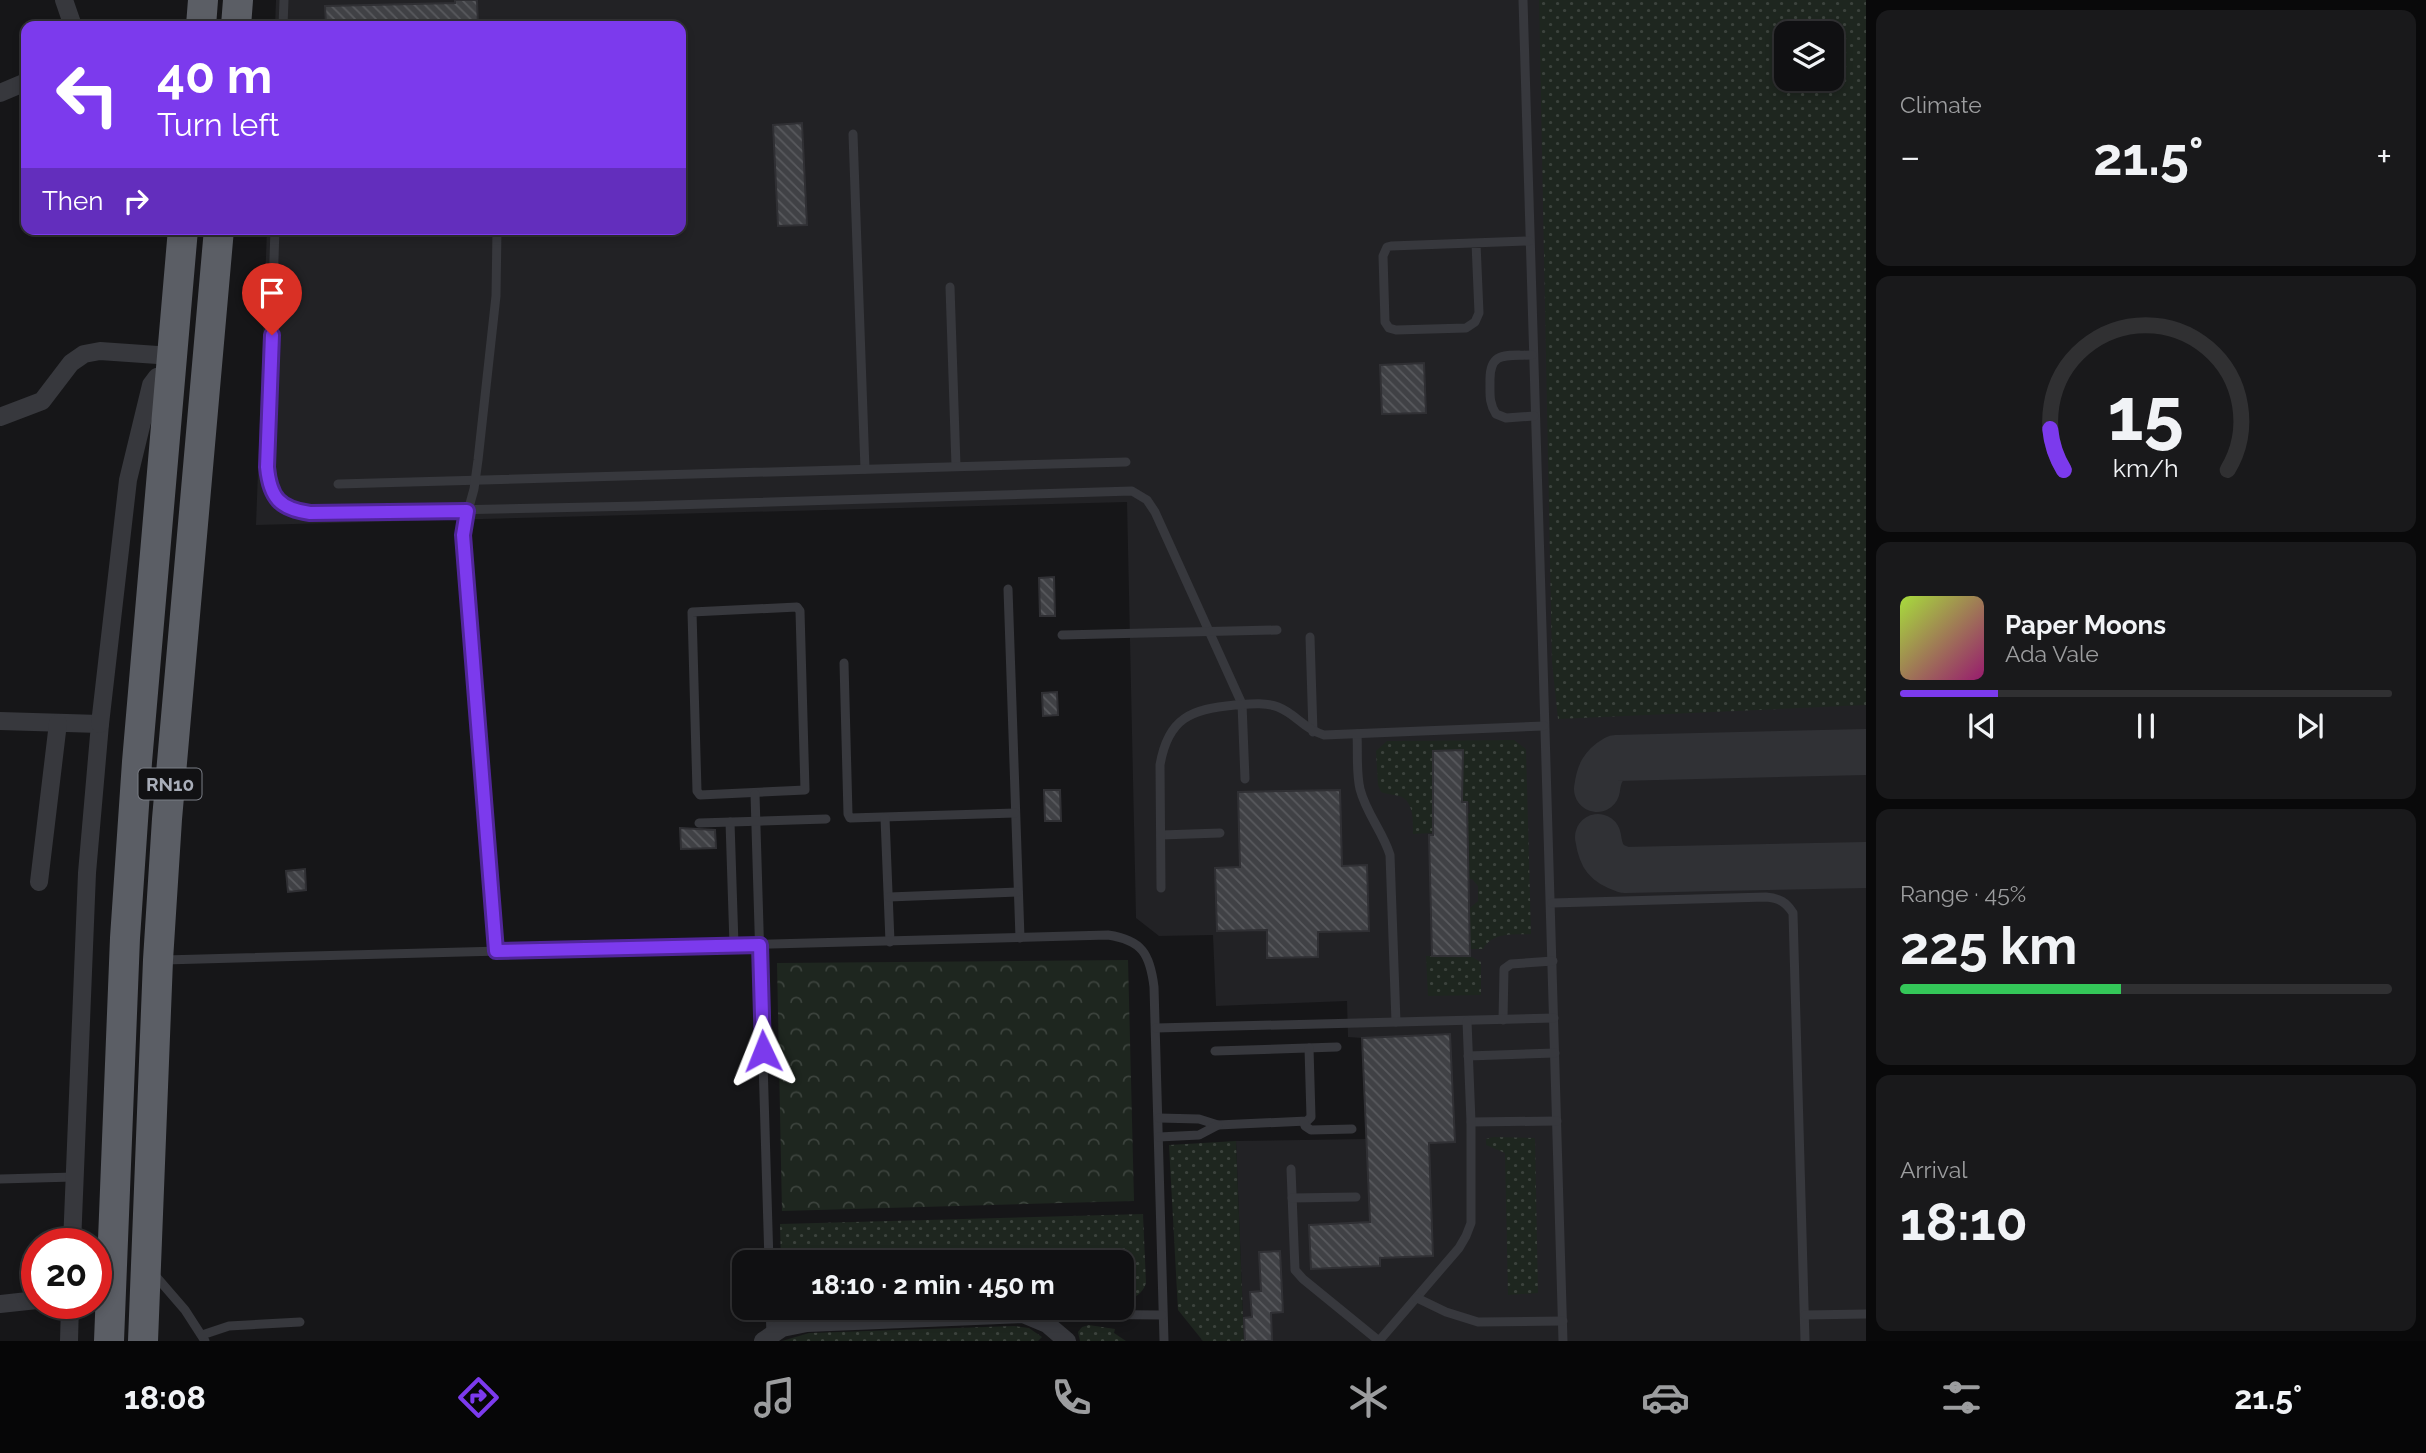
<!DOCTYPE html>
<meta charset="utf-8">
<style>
body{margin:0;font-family:Raleway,sans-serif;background:#19191b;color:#f1f3f6;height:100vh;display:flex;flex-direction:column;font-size:26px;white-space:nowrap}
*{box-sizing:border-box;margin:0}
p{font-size:23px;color:#9c9d9f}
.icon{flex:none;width:38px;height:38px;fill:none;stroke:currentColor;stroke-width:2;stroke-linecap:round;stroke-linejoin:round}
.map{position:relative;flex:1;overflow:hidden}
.drawer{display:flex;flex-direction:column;gap:10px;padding:10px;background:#09090a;width:560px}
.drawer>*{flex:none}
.banner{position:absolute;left:21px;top:21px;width:665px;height:214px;border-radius:14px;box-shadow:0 4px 10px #0003,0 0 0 2px #303032;background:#7c3aed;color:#fff;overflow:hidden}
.controls{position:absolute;left:1774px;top:21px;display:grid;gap:14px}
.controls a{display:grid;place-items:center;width:70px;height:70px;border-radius:14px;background:#101012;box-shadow:0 4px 10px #0003,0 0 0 2px #303032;font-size:35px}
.speed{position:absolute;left:21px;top:1228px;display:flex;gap:14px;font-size:35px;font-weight:700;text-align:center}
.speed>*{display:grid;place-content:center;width:91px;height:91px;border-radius:50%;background:#101012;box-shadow:0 4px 10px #0003,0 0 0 2px #303032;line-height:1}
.speed .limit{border:10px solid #d22;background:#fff;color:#111}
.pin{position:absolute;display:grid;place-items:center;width:60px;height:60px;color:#fff;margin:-72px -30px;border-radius:50% 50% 50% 0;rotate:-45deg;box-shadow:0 0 7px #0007}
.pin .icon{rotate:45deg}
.me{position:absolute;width:77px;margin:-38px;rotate:358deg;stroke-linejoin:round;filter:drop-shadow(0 0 5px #0008)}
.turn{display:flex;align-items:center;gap:24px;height:147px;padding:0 21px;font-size:32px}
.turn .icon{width:91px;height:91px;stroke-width:2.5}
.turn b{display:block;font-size:49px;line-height:60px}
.then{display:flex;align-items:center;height:66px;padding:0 21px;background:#0003;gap:14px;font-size:26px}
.big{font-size:52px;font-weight:700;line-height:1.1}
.drawer .card{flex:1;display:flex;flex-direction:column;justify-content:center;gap:10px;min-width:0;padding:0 24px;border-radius:14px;background:#19191b}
.drawer .dial{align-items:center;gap:0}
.dial svg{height:182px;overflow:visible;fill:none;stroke:#303032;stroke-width:7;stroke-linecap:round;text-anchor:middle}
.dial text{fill:#f1f3f6;stroke:none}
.song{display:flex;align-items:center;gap:21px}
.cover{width:84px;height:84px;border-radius:10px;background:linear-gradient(135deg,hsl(80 70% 55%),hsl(320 70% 35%))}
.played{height:7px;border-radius:4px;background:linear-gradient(90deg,#7c3aed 20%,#303032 20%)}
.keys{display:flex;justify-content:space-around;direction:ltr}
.heat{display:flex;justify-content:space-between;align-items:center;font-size:38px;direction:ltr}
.charge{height:10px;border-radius:5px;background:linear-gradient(90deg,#34c759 45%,#303032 0)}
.trip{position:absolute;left:732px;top:1250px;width:402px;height:70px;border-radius:14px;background:#101012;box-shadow:0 4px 10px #0003,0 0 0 2px #303032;font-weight:700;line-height:70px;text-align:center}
.dock{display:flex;height:112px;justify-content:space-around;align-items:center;background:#060607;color:#9c9d9f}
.dock .icon{width:49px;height:49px}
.dock .selected{color:#7c3aed}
.dock b{font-size:32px;color:#f1f3f6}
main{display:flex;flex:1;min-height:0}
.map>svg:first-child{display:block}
</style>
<main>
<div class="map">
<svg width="1866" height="1341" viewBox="0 0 1866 1341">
<defs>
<pattern id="green-dots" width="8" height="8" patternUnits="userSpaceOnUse" patternTransform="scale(1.75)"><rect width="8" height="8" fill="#1e261f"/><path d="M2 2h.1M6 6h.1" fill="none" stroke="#3c433d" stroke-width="1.8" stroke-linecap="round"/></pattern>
<pattern id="forest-crowns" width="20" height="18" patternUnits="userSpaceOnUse" patternTransform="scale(1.75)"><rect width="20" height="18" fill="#1e261f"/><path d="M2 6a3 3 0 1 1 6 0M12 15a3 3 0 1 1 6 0" fill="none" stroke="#3c433d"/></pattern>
<pattern id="building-back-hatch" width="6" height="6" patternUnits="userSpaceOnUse" patternTransform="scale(1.75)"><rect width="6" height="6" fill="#404145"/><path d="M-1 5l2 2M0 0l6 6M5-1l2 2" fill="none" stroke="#595a5e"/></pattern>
</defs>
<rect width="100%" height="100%" fill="#161618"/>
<!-- built -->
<path fill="#222225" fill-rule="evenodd" d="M 276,0 L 1866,0 L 1866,1341 L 1244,1341 L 1236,1141 L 1366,1139 L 1362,1038 L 1348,1037 L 1347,1001 L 1216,1006 L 1213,935 L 1159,936 L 1136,918 L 1127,502 L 256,525 L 267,229 L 681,229 L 681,26 L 275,26 ZM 1787,33 L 1832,33 L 1832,79 L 1787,79 Z"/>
<!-- green -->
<g fill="url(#green-dots)" fill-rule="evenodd">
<path d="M 1539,0 L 1866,0 L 1866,705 L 1558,719 L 1552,662 ZM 1787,33 L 1832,33 L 1832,79 L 1787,79 Z"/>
<path d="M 1514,740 L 1526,749 L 1531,934 C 1514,935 1493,931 1483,949 L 1470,949 L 1470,908 L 1478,901 L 1478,886 L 1472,879 L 1469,879 L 1468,835 L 1462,833 L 1462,814 L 1470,813 L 1469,802 L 1462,802 L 1462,793 L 1433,833 L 1413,834 C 1413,821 1414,800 1399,796 C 1393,794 1388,795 1381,792 L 1378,785 L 1376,751 L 1387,741 ZM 1462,750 L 1463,775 L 1434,776 L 1433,751 Z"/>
<polygon points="1426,956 1470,956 1481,962 1481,995 1428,996"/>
<polygon points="1493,1137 1535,1138 1538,1293 1508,1295 1505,1153 1486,1145 1486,1139"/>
<polygon points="1236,1141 1244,1341 1203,1341 1178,1310 1169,1145"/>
<path d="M 1143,1214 L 1146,1283 C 1142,1295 1134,1299 1122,1299 L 1122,1262 L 781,1262 L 780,1224 Z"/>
<polygon points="1089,1325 1115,1329 1114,1333 1126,1341 1080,1341 1078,1332 1082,1327"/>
<polygon points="1014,1326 1029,1328 1042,1337 1038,1341 782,1341 809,1333"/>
</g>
<!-- forest -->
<polygon fill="url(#forest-crowns)" points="1128,960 1134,1201 782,1211 777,963"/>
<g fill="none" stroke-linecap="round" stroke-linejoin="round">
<!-- taxiway -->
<g stroke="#303135" stroke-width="46">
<path d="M 1597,789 C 1599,774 1602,766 1616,758 L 1866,752"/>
<path d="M 1598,837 C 1601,857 1606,864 1625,870 L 1866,865"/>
</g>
</g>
<!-- building -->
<g fill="url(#building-back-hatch)" stroke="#303034" stroke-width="2">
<polygon points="455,0 477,0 478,26 326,26 325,6 455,3"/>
<polygon points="802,123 807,225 778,226 773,125"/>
<polygon points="1424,363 1426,413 1382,414 1380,365"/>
<polygon points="1054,577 1055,616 1040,616 1039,578"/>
<polygon points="1057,692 1058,715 1043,716 1042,693"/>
<polygon points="1463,750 1462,802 1467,802 1470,956 1432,956 1429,835 1433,835 1433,751"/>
<polygon points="1044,790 1060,790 1061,821 1045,821"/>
<polygon points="1340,790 1342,866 1367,865 1369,931 1318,932 1318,957 1267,958 1267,930 1217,931 1215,868 1240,867 1238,792"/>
<polygon points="680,828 715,830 716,848 681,849"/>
<polygon points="305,869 306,890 288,892 286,871"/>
<polygon points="1450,1034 1455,1142 1429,1143 1433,1256 1380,1258 1380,1266 1311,1269 1309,1225 1370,1222 1362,1038"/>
<polygon points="1280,1251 1283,1312 1271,1313 1272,1341 1245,1341 1244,1318 1252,1317 1250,1292 1261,1291 1259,1252"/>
</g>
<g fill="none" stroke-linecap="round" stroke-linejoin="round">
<!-- service -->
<g stroke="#37383d" stroke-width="9">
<path d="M 1523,0 C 1534,447 1553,894 1563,1341"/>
<polyline points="283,26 284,0"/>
<polyline points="853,134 865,469"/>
<path d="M 275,229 L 267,467 C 269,498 280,509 310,513 L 640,506 L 1132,491 L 1147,500 L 1155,512 L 1242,704 L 1245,779"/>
<polyline points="1476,243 1479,313 1475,322 1466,328 1396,330 1389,328 1385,322 1383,256 1387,247 1391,246 1529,241"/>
<polyline points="950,287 956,466"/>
<path d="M 1532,355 C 1507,356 1489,350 1490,382 C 1490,395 1489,403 1496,414 L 1506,418 L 1534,416"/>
<polyline points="338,484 1126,462"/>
<polyline points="1008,589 1020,938"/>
<polygon points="797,607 800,611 805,790 700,795 697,791 692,612"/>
<polyline points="1062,635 1277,630"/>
<polyline points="1310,637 1313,732"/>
<polyline points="844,663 848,814 850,818 1015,813"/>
<path d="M 1357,734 C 1358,753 1356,772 1360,789 C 1366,813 1383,832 1390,855 L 1396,1022"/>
<polyline points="755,794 769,1262"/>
<polyline points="885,818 890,942"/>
<polyline points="730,822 734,945"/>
<polyline points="699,823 826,819"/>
<polyline points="1161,835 1220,833"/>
<path d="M 1161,888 L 1160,765 C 1168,718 1191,709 1235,705 C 1249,704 1265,702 1278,707 C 1296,714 1304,729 1324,735 L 1544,726"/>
<polyline points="889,897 1018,892"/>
<path d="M 1552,903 L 1766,897 C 1779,898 1786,902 1793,913 L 1805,1341"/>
<polyline points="496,951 463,529 474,489 478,460 496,296 497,229"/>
<path d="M 164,960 L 1108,935 C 1142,940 1150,954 1154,987 L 1164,1341"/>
<polyline points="1503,1020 1504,969 1511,964 1553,961"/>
<polyline points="1156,1028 1554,1018"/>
<polyline points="1215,1051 1337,1047"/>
<polyline points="1468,1056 1555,1053"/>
<polyline points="1159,1118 1199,1119 1218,1125 1307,1121 1311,1117 1309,1048"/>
<polyline points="1304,1122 1305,1126 1311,1130 1352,1129"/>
<polyline points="1471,1122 1557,1121"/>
<polyline points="1159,1137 1199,1135 1218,1125"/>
<polyline points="1291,1169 1295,1270 1303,1279 1379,1341 1459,1248 1466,1236 1471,1223 1471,1122 1467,1021"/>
<polyline points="0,1179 74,1177"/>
<polyline points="1292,1198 1356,1197"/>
<polyline points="153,1273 185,1310 205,1341"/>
<polyline points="1417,1298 1446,1312 1478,1322 1563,1321"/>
<polyline points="770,1307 771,1334"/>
<polyline points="1038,1314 1162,1315"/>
<polyline points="1805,1315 1866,1314"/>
<polyline points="202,1335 229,1326 300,1322"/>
</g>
<!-- minor -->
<g stroke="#37383d" stroke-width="18">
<polyline points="64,0 73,26"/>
<polyline points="0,93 26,82"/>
<polyline points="0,417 42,401 71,363 84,354 100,351 172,356"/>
<polyline points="0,721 100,724 87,873 72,1244"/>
<polyline points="100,724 128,480 151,385 157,377 171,373"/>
<polyline points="39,882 58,723"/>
<polyline points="0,1304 37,1300"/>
<polyline points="69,1341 70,1304"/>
<polyline points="763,1341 782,1328 807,1323 1023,1314 1047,1324 1067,1341"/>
</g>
<!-- trunk -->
<g stroke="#5b5e65" stroke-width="30">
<polyline points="201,26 203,0"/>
<polyline points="236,26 238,0"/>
<polyline points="109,1341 125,938 137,762 183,229"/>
<polyline points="143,1341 158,960 167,819 219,229"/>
</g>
</g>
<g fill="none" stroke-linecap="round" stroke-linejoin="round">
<defs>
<path id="route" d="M 272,335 L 267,467 C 270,498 280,509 310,513 L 467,511 L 463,535 L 496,951 L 760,945 L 763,1051"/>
</defs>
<!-- route casing -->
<use href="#route" stroke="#51269a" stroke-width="18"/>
<!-- route -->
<use href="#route" stroke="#7c3aed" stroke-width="12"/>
</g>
<g text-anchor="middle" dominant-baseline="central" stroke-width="7" stroke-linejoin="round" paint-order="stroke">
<!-- shield labels -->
<rect fill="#111113" stroke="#7b7e86" stroke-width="2" x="138.5" y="768.5" width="63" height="31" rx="5"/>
<g font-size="19" font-weight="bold" fill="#a8adb8">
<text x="170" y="784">RN10</text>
</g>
</g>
</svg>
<div class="controls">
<a><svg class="icon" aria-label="layers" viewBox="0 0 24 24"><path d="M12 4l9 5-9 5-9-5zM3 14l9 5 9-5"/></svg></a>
</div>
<div class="speed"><div class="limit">20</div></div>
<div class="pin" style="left:272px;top:335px;background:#d93025"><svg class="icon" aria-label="arrive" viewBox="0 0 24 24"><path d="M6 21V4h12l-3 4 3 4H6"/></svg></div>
<svg class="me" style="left:763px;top:1051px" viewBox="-20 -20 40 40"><path d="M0-17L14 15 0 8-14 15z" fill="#7c3aed" stroke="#fff" stroke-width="4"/></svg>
<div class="trip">18:10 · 2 min · 450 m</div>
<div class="banner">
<div class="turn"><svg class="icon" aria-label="left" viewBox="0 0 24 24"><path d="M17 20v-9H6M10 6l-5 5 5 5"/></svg><div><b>40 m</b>Turn left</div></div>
<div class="then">Then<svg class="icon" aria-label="right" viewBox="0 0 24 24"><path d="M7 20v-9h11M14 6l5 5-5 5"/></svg></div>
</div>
</div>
<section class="drawer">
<div class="card"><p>Climate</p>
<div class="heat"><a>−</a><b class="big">21.5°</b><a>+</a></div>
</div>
<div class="card dial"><svg viewBox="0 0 100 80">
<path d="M14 69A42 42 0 1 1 86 69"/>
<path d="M14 69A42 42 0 0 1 8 51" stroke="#7c3aed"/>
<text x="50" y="56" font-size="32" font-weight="700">15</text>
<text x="50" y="72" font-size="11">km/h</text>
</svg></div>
<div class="card">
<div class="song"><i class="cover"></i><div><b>Paper Moons</b><p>Ada Vale</p></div></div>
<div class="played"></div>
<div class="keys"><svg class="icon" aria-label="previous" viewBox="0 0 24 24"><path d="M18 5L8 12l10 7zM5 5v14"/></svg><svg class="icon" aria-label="pause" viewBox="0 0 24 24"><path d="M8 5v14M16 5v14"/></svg><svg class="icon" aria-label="next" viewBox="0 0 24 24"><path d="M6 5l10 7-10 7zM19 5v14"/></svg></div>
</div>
<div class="card"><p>Range · 45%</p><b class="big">225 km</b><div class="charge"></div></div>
<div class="card"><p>Arrival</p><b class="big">18:10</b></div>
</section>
</main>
<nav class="dock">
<b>18:08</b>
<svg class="icon selected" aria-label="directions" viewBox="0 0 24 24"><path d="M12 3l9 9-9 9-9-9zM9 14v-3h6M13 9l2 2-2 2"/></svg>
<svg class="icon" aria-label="music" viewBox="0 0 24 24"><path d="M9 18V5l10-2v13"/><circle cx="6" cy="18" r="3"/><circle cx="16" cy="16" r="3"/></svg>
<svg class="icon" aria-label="phone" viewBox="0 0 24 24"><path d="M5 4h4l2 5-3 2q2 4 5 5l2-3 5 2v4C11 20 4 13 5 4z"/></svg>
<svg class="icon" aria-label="climate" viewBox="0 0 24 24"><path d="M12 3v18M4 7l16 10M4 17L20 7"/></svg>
<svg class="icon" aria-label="car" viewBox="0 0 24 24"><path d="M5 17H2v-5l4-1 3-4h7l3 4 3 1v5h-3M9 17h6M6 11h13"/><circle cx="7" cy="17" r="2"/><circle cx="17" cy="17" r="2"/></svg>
<svg class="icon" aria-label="filters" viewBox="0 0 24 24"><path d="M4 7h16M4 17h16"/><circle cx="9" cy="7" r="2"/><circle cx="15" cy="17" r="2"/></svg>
<b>21.5°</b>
</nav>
